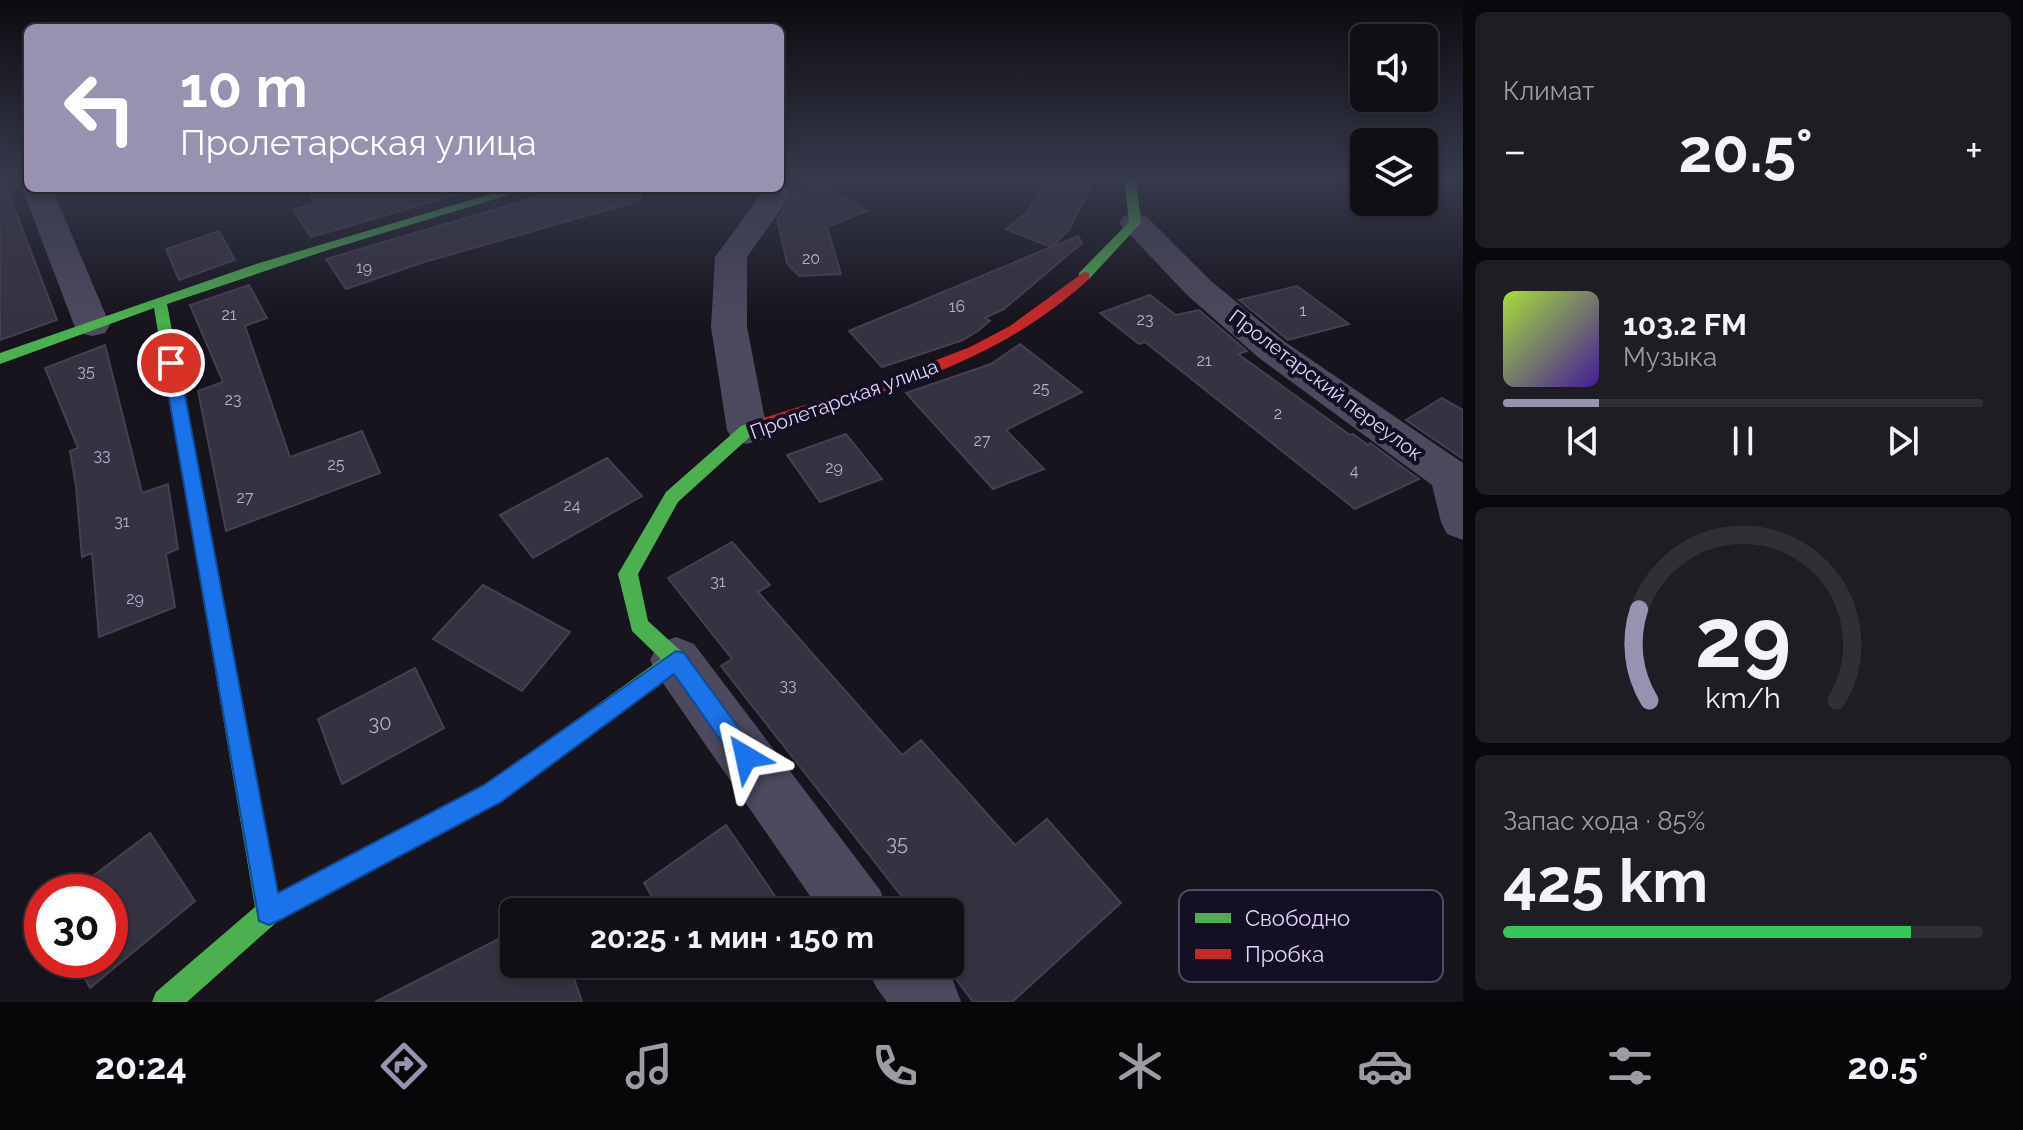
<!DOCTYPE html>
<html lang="ru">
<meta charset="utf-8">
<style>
body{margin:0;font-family:Raleway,sans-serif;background:#1e1d23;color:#f1f3f6;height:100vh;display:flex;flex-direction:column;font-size:30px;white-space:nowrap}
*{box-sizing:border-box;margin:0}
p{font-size:26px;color:#9c9ca1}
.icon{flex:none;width:44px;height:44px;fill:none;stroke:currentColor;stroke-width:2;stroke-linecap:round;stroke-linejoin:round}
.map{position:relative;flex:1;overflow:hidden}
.panel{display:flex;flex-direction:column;gap:12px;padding:12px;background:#09080c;width:560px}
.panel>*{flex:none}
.hud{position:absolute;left:24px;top:24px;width:760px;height:168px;border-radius:12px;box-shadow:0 4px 12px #0003,0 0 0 2px #302f35;background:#9891af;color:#fff;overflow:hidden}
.tools{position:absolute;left:1350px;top:24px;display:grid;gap:16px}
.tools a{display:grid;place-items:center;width:88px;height:88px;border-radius:12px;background:#110f16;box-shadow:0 4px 12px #0003,0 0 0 2px #302f35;font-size:40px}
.speed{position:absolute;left:24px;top:874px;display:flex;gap:16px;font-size:40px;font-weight:700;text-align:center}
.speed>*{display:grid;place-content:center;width:104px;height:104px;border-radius:50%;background:#110f16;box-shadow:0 4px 12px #0003,0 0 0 2px #302f35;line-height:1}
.speed .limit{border:12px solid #d22;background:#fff;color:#111}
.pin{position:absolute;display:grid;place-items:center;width:68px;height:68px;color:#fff;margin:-34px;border:4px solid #fff;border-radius:50%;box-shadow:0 2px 8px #0007}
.me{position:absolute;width:88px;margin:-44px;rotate:324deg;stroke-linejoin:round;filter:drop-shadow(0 0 6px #0008)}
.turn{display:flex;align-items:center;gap:28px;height:168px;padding:0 24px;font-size:36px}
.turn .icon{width:104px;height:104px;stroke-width:2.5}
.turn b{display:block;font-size:56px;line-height:68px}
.big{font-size:60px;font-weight:700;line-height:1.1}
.panel .widget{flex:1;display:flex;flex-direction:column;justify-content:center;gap:12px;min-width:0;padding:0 28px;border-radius:12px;background:#1e1d23}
.panel .dial{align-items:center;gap:0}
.dial svg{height:208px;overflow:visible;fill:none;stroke:#302f35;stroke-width:7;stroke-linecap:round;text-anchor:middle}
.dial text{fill:#f1f3f6;stroke:none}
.song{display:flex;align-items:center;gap:24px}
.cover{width:96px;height:96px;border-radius:12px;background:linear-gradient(135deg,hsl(80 70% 55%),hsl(260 70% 35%))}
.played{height:8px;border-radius:4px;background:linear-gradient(90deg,#9891af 20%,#302f35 20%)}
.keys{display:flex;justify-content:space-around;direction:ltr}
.heat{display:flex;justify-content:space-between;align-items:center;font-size:44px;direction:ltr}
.charge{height:12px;border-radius:6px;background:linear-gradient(90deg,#34c759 85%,#302f35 0)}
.trip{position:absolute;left:500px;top:898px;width:464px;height:80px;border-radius:12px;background:#110f16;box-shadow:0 4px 12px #0003,0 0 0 2px #302f35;font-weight:700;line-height:80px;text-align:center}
.menu{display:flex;height:128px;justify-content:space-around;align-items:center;background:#070609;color:#9c9ca1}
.menu .icon{width:56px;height:56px}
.menu .on{color:#9891af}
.menu b{font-size:36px;color:#f1f3f6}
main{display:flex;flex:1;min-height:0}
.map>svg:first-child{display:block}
</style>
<main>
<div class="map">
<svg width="1463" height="1002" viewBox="0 0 1463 1002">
<rect width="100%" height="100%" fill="#17141e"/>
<!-- building -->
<g fill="#373241" stroke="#453f51" stroke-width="2">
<polygon points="1048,177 1068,177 1093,183 1068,231 1052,247 1078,236 1082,243 1004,309 985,318 990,321 979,330 963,340 882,367 849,331 1051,247 1006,229 1027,212"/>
<polygon points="3,178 57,320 0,340 0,179"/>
<polygon points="824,183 867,211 827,227 841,274 799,276 787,263 777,219 792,198 792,188 811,188"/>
<polygon points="309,188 479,188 311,237 293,210 313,204"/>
<polygon points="543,188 639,188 641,200 421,263 346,289 326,259 537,197"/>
<polygon points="219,231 235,260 179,280 166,249"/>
<polygon points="249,285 267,318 245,326 290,457 362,431 380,473 226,531 198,391 223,382 190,305"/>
<polygon points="1297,286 1349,324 1288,340 1239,300"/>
<polygon points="1150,295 1176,315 1199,310 1247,351 1238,354 1350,435 1353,434 1368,445 1370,443 1419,479 1355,509 1145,342 1139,344 1100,313"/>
<polygon points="1020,344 1082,392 1006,430 1044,469 993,489 906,393 991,364"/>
<polygon points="105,345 142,493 168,484 178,549 166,554 175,607 99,637 92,553 82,557 76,486 70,451 78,448 45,368"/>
<polygon points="1442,398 1463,410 1463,459 1406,420"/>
<polygon points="846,434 882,479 820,502 787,455"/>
<polygon points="607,458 642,496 533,558 500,515"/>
<polygon points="732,542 770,585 758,592 902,755 921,740 1015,845 1047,819 1121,903 1012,1002 973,1002 945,964 950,964 950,912 914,912 721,666 732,659 668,578"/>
<polygon points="483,585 570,632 522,691 433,639"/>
<polygon points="415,668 444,728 342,784 318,719"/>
<polygon points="726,825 784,909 780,912 661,912 644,883"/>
<polygon points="150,833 195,901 90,988 75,960 110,960 110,892 72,892"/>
<polygon points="514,931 514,964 569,964 582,1002 375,1002"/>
</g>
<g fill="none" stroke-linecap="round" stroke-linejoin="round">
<!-- street -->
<g fill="#4d495f" fill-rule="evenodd">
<polygon points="28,181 28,188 52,188 110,325 105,333 92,336 79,333 74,325 22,188"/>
<polygon points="780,181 789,188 790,196 747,257 747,327 767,430 761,440 747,444 733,440 727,430 711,327 715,257 760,196 759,188 780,188"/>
<polygon points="1135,214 1146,216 1211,281 1285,342 1463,463 1463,540 1447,534 1441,522 1432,485 1259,358 1187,295 1119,223 1124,216"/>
<polygon points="676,637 694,644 880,890 889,912 821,912 658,676 650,660 658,644"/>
<polygon points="866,964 940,964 952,978 961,1002 887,1002 876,987"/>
</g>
<!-- fast -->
<g fill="#4caf50" fill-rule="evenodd">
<polygon points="1124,177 1136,177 1141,223 1089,279 1079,279 1079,273 1129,222"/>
<polygon points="511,188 531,188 331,249 167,304 278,893 484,786 661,659 632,631 618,574 666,492 741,426 763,418 769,420 771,424 769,428 753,434 678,502 638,574 648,621 683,653 686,660 683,667 500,802 278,921 187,1002 152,1002 156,992 255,907 154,308 0,364 0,353 256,264"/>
</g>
<!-- jam -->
<path fill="#c62828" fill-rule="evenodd" d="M 1084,272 L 1089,273 L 1089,279 C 993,366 888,390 769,428 L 763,430 L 755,424 L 757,420 L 885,380 L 970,347 L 1010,326 Z"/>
</g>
<!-- sky -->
<linearGradient id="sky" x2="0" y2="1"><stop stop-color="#0d0b10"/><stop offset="0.56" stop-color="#363a4c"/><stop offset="1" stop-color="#363a4c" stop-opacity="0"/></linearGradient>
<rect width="1463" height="318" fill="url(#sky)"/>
<!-- route -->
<polygon fill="#1a73e8" stroke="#114b97" stroke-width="2" points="171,358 179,363 278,893 484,785 676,651 684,653 754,749 758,757 754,765 746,768 738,765 674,674 501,802 278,921 269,925 259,921 163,363"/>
<g text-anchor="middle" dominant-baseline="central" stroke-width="8" stroke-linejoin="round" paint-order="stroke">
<!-- number labels -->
<g font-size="16" fill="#b4acce">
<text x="811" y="258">20</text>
<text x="364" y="267">19</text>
<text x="957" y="306">16</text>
<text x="1303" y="310">1</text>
<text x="229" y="314">21</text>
<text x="1145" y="319">23</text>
<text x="1204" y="360">21</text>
<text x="86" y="371">35</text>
<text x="1041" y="388">25</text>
<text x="233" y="399">23</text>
<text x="1278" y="413">2</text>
<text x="982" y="440">27</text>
<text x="102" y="455">33</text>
<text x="336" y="464">25</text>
<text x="834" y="467">29</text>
<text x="1354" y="470">4</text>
<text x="245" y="497">27</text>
<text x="572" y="505">24</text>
<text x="122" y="521">31</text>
<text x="718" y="581">31</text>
<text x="135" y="598">29</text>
<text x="788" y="685">33</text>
</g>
<!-- street labels -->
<g font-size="20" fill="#ded4fd" stroke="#150f23">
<text transform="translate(1326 385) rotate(37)">Пролетарский переулок</text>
<text transform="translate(844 399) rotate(-20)">Пролетарская улица</text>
</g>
<!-- near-number labels -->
<g font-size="20" fill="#b4acce">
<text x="380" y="723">30</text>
<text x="897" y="843">35</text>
</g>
</g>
<!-- legend -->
<rect x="1179" y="890" width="264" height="92" rx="12" fill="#150f23" stroke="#514a64" stroke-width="2"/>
<rect x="1195" y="913" width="36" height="10" fill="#4caf50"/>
<rect x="1195" y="949" width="36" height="10" fill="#c62828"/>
<g font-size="22" fill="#ded4fd">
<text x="1245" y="926">Свободно</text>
<text x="1245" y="962">Пробка</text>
</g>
</svg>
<div class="tools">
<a><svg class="icon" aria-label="sound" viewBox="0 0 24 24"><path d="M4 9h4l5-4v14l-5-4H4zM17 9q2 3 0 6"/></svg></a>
<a><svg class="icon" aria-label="layers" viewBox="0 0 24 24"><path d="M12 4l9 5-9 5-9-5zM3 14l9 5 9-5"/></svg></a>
</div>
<div class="speed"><div class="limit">30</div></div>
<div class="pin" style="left:171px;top:363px;background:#d93025"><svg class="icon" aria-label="arrive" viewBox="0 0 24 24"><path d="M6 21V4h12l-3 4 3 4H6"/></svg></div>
<svg class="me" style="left:746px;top:757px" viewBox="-20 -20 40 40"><path d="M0-17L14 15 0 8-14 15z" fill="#1a73e8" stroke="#fff" stroke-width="4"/></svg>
<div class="trip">20:25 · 1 мин · 150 m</div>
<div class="hud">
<div class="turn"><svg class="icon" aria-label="left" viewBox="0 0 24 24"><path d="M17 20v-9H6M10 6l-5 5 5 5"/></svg><div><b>10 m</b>Пролетарская улица</div></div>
</div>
</div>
<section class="panel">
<div class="widget"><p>Климат</p>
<div class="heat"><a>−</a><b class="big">20.5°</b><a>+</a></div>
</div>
<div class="widget">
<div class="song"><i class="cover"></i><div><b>103.2 FM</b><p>Музыка</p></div></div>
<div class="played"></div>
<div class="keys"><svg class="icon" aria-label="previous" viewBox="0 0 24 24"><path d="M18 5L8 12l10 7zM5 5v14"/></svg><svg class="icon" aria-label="pause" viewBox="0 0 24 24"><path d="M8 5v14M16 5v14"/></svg><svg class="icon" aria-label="next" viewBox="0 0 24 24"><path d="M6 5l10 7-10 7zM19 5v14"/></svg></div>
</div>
<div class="widget dial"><svg viewBox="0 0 100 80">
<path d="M14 69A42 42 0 1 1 86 69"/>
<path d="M14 69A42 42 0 0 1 10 34" stroke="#9891af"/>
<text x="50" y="56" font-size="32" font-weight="700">29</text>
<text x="50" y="72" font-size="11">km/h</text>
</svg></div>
<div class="widget"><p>Запас хода · 85%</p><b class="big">425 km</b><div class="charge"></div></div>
</section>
</main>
<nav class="menu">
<b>20:24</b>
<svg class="icon on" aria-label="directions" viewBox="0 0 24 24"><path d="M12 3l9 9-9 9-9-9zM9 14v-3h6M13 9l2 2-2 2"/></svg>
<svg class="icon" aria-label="music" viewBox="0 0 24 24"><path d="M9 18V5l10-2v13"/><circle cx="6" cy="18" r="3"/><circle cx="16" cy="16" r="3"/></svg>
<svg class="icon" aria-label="phone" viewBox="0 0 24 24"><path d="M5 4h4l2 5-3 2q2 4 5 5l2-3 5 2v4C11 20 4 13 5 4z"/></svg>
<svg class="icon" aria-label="climate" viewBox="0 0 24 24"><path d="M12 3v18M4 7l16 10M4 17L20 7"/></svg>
<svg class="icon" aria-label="car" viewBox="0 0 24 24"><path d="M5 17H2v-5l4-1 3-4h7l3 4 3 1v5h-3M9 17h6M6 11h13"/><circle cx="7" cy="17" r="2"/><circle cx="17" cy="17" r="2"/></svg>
<svg class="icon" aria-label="filters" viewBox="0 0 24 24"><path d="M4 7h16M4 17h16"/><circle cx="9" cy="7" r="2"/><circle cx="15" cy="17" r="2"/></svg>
<b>20.5°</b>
</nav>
